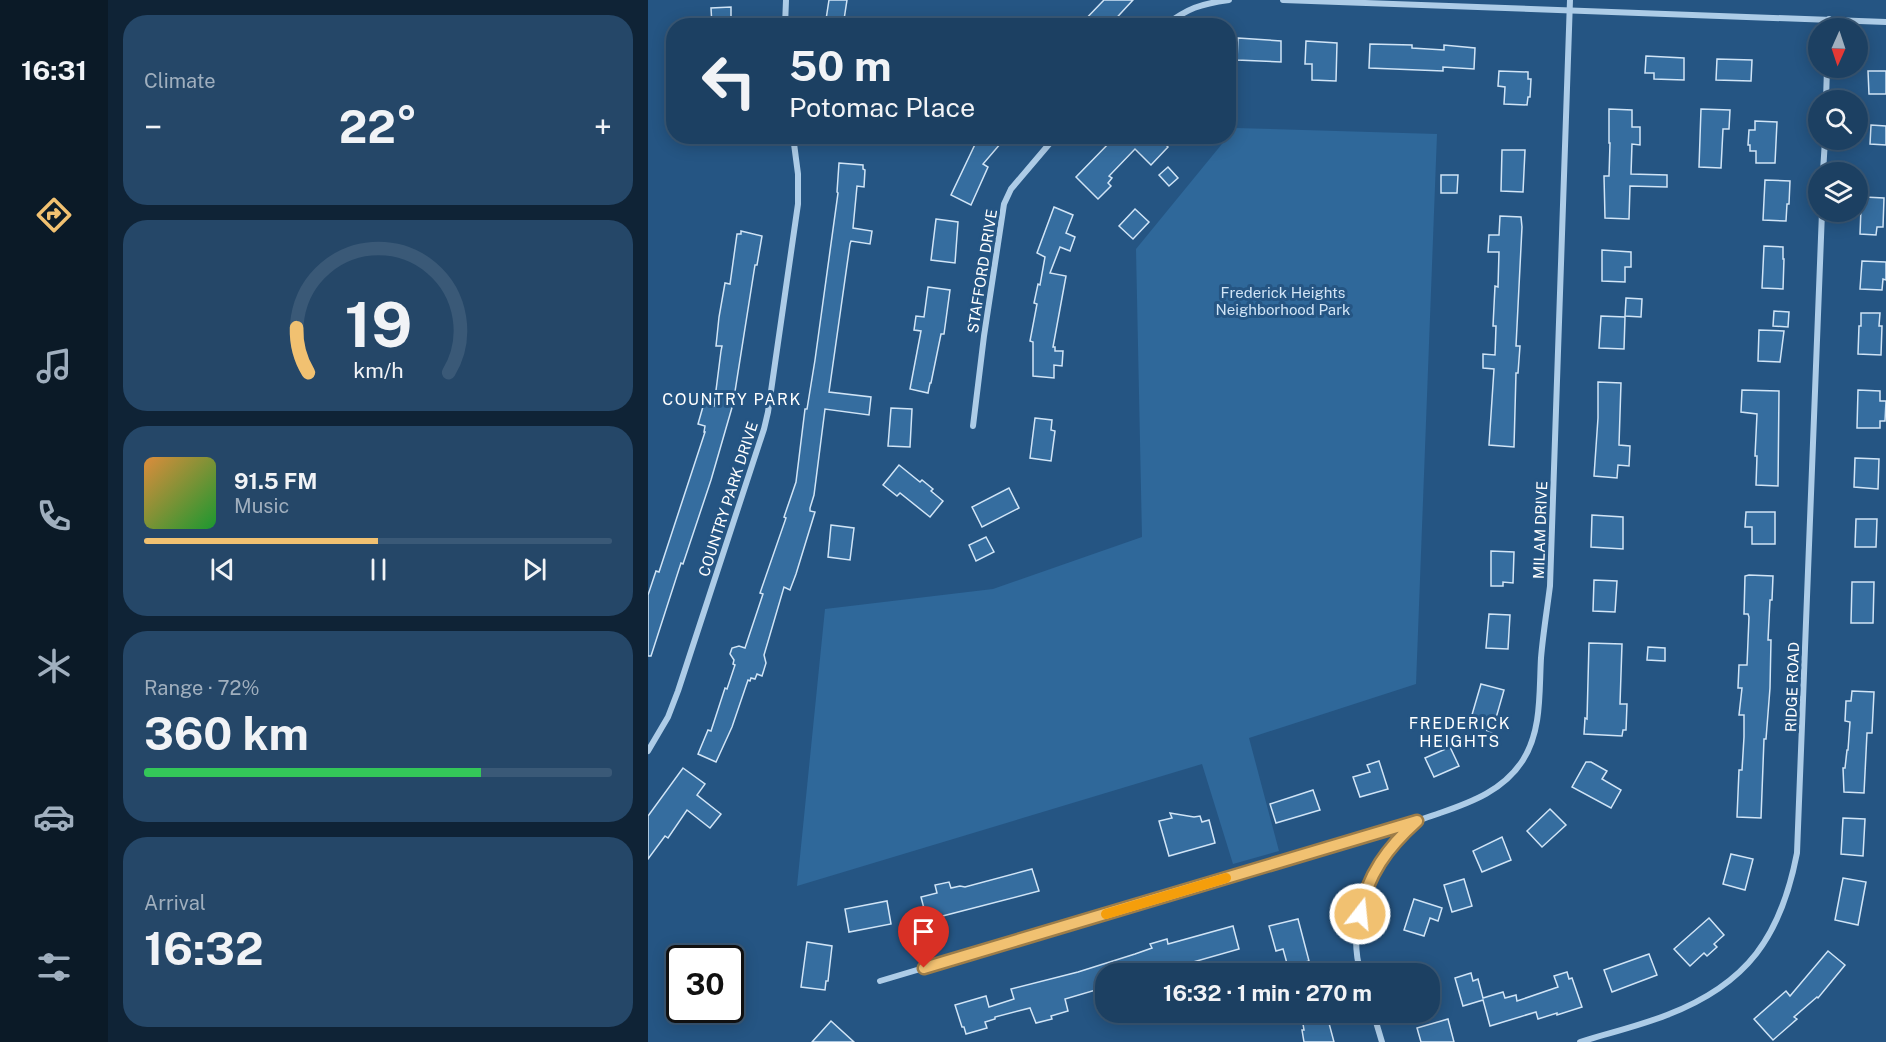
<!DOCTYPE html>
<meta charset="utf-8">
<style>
body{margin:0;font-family:"Public Sans",sans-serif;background:#254768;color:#f1f3f6;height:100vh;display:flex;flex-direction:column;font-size:22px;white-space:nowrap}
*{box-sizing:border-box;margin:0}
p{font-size:20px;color:#a0afbe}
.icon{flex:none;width:33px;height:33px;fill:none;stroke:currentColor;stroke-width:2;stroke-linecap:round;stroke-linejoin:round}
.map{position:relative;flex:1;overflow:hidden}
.drawer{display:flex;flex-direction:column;gap:15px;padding:15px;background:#0f2336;width:540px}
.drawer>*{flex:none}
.top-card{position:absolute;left:18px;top:18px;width:570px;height:126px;border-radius:24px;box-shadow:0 3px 15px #0003,0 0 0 2px #3a5977;background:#1c4062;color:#f1f3f6;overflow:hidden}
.needle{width:39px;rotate:183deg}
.fabs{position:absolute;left:1160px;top:18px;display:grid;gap:12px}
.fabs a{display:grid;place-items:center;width:60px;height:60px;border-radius:50%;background:#1c4062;box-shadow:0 3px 15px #0003,0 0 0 2px #3a5977;font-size:30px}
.speed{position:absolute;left:18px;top:945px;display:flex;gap:12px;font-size:30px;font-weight:700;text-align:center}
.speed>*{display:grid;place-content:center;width:78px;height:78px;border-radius:50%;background:#1c4062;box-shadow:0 3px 15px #0003,0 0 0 2px #3a5977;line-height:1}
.speed .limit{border:3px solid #111;border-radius:9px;background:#fff;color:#111}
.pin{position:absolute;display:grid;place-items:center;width:51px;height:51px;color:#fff;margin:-62px -26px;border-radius:50% 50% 50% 0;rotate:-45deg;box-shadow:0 0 6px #0007}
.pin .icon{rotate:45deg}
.me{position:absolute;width:66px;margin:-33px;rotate:16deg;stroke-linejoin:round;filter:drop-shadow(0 0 4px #0008)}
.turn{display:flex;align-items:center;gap:21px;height:126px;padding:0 24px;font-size:27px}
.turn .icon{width:78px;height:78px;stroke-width:2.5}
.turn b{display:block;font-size:42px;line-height:51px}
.big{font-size:45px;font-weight:700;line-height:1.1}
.drawer .widget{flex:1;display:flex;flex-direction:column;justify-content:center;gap:9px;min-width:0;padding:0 21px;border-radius:24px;background:#254768}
.drawer .dial{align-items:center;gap:0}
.dial svg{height:156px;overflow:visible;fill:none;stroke:#3a5977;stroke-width:7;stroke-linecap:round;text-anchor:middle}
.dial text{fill:#f1f3f6;stroke:none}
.song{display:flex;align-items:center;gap:18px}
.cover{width:72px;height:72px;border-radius:9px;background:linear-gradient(135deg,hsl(30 70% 55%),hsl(130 70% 35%))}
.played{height:6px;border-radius:3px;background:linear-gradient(90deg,#f1c171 50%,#3a5977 50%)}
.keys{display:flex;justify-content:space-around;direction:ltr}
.heat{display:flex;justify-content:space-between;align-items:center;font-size:33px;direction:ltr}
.charge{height:9px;border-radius:4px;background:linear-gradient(90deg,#34c759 72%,#3a5977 0)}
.trip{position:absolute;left:447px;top:963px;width:345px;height:60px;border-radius:24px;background:#1c4062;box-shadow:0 3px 15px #0003,0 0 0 2px #3a5977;font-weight:700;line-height:60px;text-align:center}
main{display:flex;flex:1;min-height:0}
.tabs{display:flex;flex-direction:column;width:108px;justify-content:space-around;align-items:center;background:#0b1a27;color:#a0afbe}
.tabs .icon{width:42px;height:42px}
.tabs .current{color:#f1c171}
.tabs b{font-size:27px;color:#f1f3f6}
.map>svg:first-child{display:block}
</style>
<main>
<nav class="tabs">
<b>16:31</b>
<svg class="icon current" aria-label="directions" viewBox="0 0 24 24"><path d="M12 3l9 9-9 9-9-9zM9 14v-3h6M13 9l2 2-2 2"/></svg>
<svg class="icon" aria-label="music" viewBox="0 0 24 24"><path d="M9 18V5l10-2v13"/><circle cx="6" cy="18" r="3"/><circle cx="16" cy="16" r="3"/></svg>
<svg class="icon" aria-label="phone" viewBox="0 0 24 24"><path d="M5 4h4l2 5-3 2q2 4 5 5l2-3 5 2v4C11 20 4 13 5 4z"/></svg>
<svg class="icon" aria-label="climate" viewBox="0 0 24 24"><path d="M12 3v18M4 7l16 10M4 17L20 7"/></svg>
<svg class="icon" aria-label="car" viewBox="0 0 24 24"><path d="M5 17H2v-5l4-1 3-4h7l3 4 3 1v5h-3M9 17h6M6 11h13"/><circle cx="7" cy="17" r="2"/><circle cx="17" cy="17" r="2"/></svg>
<svg class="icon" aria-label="filters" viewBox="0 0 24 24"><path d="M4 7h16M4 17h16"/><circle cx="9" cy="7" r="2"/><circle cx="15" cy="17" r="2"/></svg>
</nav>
<section class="drawer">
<div class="widget"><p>Climate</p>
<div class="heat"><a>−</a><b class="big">22°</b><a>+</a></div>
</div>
<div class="widget dial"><svg viewBox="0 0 100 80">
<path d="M14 69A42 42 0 1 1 86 69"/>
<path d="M14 69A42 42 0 0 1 8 46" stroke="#f1c171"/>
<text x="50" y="56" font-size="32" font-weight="700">19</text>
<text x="50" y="72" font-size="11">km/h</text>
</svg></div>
<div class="widget">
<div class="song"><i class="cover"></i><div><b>91.5 FM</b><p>Music</p></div></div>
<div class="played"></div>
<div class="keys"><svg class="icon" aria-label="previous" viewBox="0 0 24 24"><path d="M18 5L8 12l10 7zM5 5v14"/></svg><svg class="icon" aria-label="pause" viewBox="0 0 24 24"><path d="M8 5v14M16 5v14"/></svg><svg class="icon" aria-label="next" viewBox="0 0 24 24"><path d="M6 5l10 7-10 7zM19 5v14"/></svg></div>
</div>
<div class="widget"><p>Range · 72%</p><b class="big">360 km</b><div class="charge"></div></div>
<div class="widget"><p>Arrival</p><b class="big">16:32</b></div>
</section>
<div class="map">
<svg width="1238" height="1042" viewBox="0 0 1238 1042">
<rect width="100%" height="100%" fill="#255583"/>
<!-- green -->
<polygon fill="#2f689a" points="587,128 789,134 768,684 601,738 631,851 585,864 554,764 149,886 177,609 345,589 494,537 488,249"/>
<!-- building -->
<g fill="#356d9f" stroke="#d0e4f6" stroke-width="1.5">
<polygon points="181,0 199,0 195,26 177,26"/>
<polygon points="456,0 485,0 461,26 431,26"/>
<polygon points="83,7 83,26 64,26 63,8"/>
<polygon points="590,38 633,41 633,62 589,60"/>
<polygon points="658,41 689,43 688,81 664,80 664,64 657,64"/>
<polygon points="722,44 764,45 764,48 796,50 796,45 827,48 826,69 795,67 795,71 721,68"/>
<polygon points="998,56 1036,58 1036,80 1006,79 1006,73 997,73"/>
<polygon points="1069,59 1104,60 1103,81 1068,80"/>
<polygon points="851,71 880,72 880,79 883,79 882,97 880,97 879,105 856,104 857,87 850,86"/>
<polygon points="1220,71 1238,71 1238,94 1221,94"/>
<polygon points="961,109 984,110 984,127 992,127 992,145 984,144 983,174 1019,175 1019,187 982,186 981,219 957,218 956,176 961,176 962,143 961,143"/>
<polygon points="1053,109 1082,110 1081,129 1075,129 1073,168 1051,167"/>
<polygon points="1107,121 1129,122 1127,163 1108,163 1108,151 1102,151 1102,145 1100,145 1101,130 1107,130"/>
<polygon points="1223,125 1238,126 1238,145 1222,144"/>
<polygon points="331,136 359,136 335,164 340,167 323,205 303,195"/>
<polygon points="468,136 509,136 520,147 503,165 487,149 461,176 464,178 460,183 463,186 450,199 428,177"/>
<polygon points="854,150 877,150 875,192 853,191"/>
<polygon points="191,163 215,165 215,169 217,170 216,187 209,186 205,228 224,231 222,244 203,241 202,244 181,392 223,397 221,415 177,409 166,495 162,508 162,511 167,512 148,574 142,590 136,587 116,655 118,663 114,676 109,674 107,679 103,678 102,681 100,680 84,727 68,762 50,754 60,730 63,731 77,688 79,689 87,665 85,664 86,660 82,654 84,648 91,646 97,648 115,594 112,593 138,518 136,517 148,482 157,409 159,409 167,360 190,193 189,192"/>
<polygon points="520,167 530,178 521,186 511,175"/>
<polygon points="793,175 810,175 809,193 793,193"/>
<polygon points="1117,180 1142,181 1141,204 1139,204 1138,221 1115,220"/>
<polygon points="1216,197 1236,198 1235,227 1229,227 1228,235 1212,234 1213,208 1216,208"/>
<polygon points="406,207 425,215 418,233 427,237 422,251 412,247 402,273 418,276 405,347 407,347 407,351 415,351 414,366 406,365 406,378 385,376 385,342 382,341 389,304 386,303 390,284 392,285 397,257 389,253"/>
<polygon points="487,209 501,222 485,239 471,226"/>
<polygon points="852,216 873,217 874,227 868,346 872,346 870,373 868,373 866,447 841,445 846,369 835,368 835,354 847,355 848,326 845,326 847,286 850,287 851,252 840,252 841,235 851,235"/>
<polygon points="288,219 310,222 307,263 283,260"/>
<polygon points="93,231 114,236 109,265 107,265 85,404 63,480 35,564 33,563 3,656 0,656 0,595 8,571 11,572 57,432 56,432 57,426 50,424 56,403 66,406 73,351 74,346 68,346 71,317 77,283 82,284 89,234 93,234"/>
<polygon points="1116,246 1135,247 1135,259 1136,259 1135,289 1114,288"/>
<polygon points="954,250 983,252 983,267 977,267 977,282 954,281"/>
<polygon points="1214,261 1238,262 1238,280 1235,279 1234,290 1212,289"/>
<polygon points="280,287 302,290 296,334 293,334 283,383 282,383 280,393 262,389 273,331 266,330 268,316 276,317"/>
<polygon points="978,298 994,299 993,317 977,316"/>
<polygon points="1126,311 1141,312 1140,327 1125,326"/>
<polygon points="1213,313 1232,313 1231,326 1234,326 1233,355 1210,354 1211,326 1213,326"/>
<polygon points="953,316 977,317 976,349 951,348"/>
<polygon points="1111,330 1136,331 1132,362 1110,361"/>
<polygon points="950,382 973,383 971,445 982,446 981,466 970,465 969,478 946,476 950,418"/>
<polygon points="1094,390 1131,391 1130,486 1108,485 1109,456 1107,456 1109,414 1093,412"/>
<polygon points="1210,390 1232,391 1232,401 1238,401 1237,421 1232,421 1232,428 1209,428"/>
<polygon points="243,408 264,409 262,447 240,446"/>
<polygon points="387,418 404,420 403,430 407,431 403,461 382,458"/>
<polygon points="1207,458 1231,459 1230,489 1206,487"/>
<polygon points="251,465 272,482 274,480 285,489 283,491 295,501 282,517 252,493 249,496 235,485"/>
<polygon points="361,488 371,508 334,527 324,507"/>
<polygon points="1098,512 1127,512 1127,544 1104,544 1104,527 1097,527"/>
<polygon points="944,515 975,517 975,549 943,547"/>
<polygon points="1208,519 1229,519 1228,547 1207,547"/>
<polygon points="183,525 206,528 202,560 180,557"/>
<polygon points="338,537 346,552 328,561 321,545"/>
<polygon points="843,551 866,552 865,583 855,582 855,586 843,586"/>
<polygon points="1101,575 1125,576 1124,600 1122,600 1120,640 1123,640 1122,688 1118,739 1116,739 1113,818 1089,817 1091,770 1094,770 1096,737 1096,715 1091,715 1094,688 1090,688 1091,665 1099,665 1101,617 1100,614 1096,614 1097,576"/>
<polygon points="946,580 969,581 967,612 945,611"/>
<polygon points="1204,582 1226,582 1225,623 1203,623"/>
<polygon points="841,614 862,615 860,649 838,648"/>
<polygon points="941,643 974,644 972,704 979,704 978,730 975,730 974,736 936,734 937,718 939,719"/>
<polygon points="1000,647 1017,648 1017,661 999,660"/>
<polygon points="833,684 856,690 844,732 821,725"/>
<polygon points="1204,691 1226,692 1224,733 1219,733 1216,793 1196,792 1195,768 1197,768 1199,750 1200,750 1202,722 1197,721 1198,701 1203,701"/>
<polygon points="802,747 811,766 786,777 777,758"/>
<polygon points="731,761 740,789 712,797 705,777 722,772 719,765"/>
<polygon points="938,762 943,762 959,771 954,779 973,790 963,808 924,787"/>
<polygon points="35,768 57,784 49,795 73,814 62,828 39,810 20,838 17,836 0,859 0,816"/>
<polygon points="665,790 672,810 628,823 622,804"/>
<polygon points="902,809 918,825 894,847 879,831"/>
<polygon points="522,813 546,817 552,816 554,822 561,820 567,843 521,856 511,821 524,818"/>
<polygon points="1195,818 1217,819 1215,856 1193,854"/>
<polygon points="854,837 863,860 834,872 825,851"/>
<polygon points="1083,854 1105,859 1097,890 1075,884"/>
<polygon points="384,869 391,891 279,920 273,897 289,893 287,885 301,882 303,888 312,886 317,887"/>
<polygon points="1195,878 1218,882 1210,925 1187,920"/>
<polygon points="816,879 824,906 804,912 796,885"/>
<polygon points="766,899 794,908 790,921 782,918 776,936 756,930"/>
<polygon points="239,901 243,924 201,932 197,909"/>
<polygon points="1061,918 1076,935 1066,944 1069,947 1059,956 1056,953 1042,966 1026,949"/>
<polygon points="650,919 661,961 640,967 635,949 628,951 621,926"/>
<polygon points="585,926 591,949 503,974 458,974 458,987 417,999 420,1011 403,1016 404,1019 388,1023 382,1008 347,1017 347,1019 337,1022 339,1028 318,1034 316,1027 314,1027 307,1005 338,996 341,1007 366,999 363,989 430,972 487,954 504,948 502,944 519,939 520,944"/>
<polygon points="159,942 184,946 180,981 178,981 177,990 153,987"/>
<polygon points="1180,951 1197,965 1170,998 1169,997 1146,1017 1149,1019 1125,1040 1106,1019 1138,991 1142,996"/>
<polygon points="1001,954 1009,975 964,992 956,970"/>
<polygon points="919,972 921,979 924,978 934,1007 909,1015 909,1013 890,1019 888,1012 842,1026 835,1000 815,1006 807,978 823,973 825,981 830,979 835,998 855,992 857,998 868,995 869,1001 910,987 906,976"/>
<polygon points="657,1012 678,1012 686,1042 656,1042 654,1030 656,1030 655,1024 660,1023"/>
<polygon points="800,1019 806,1042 773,1042 769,1028"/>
<polygon points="183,1021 206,1042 164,1042"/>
</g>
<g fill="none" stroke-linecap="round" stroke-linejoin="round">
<!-- street -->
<g stroke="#adcce7" stroke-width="6">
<polyline points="635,0 1238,22"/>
<polyline points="137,26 138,0"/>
<path d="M 516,26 C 540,8 552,4 581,0"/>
<polyline points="1181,28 1181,19"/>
<polyline points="1178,100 1179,68"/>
<polyline points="1175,172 1177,140"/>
<polyline points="325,426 336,336 356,204 363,189 408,136"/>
<polyline points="0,751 20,717 30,691 116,429 120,412 150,204 150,174 145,136"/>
<path d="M 713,974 C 699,927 717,877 747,842 C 754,835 762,825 771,821 C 777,817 785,816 792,813 C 824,802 856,790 875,760 C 894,730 891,692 893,658 C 895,634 899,610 902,586 L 922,0"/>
<polyline points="232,981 765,822"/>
<polyline points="725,1012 734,1042"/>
<path d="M 932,1042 C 961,1033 991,1026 1019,1015 C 1100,984 1133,936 1149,853 L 1174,212"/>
</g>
</g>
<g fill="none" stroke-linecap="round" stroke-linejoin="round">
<defs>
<path id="route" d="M 276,968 L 769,821 C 740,847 719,875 712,914"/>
</defs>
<!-- route casing -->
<use href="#route" stroke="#9d7d49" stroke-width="15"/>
<!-- route -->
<use href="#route" stroke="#f1c171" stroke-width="10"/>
<!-- slow -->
<polyline stroke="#f59e0b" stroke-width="10" points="458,914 578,878"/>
</g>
<g text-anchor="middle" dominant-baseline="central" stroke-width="6" stroke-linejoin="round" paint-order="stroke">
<!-- street labels -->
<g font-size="15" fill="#fff" stroke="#255583">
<text transform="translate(334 271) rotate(-81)">STAFFORD DRIVE</text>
<text transform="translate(80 499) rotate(-72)">COUNTRY PARK DRIVE</text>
<text transform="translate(892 530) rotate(-88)">MILAM DRIVE</text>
<text transform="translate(1144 687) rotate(-88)">RIDGE ROAD</text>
</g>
<!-- park labels -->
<g font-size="15" fill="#d0e4f6" stroke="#255583">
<text x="635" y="292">Frederick Heights<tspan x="635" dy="17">Neighborhood Park</tspan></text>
</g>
<!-- neighbourhood labels -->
<g font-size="16" letter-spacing="1.5" fill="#fff" stroke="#255583">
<text x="84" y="399">COUNTRY PARK</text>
<text x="812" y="723">FREDERICK<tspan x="812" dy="18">HEIGHTS</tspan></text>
</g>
</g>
</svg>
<div class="fabs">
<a><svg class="needle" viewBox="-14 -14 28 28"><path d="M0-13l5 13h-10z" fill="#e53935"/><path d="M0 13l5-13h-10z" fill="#a0afbe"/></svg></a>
<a><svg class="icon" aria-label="search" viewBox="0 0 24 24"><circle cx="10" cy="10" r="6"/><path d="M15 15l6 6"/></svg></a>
<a><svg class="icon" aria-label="layers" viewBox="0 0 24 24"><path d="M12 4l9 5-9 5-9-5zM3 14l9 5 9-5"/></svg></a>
</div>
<div class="speed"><div class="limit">30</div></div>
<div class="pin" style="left:276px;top:968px;background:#d93025"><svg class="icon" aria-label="arrive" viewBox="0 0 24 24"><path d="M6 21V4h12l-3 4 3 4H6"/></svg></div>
<svg class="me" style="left:712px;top:914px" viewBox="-20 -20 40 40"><circle r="17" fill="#f1c171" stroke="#fff" stroke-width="3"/><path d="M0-11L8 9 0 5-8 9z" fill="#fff"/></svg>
<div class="trip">16:32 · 1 min · 270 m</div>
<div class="top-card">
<div class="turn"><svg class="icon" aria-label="left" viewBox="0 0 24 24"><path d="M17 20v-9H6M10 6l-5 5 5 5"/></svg><div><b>50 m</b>Potomac Place</div></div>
</div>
</div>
</main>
